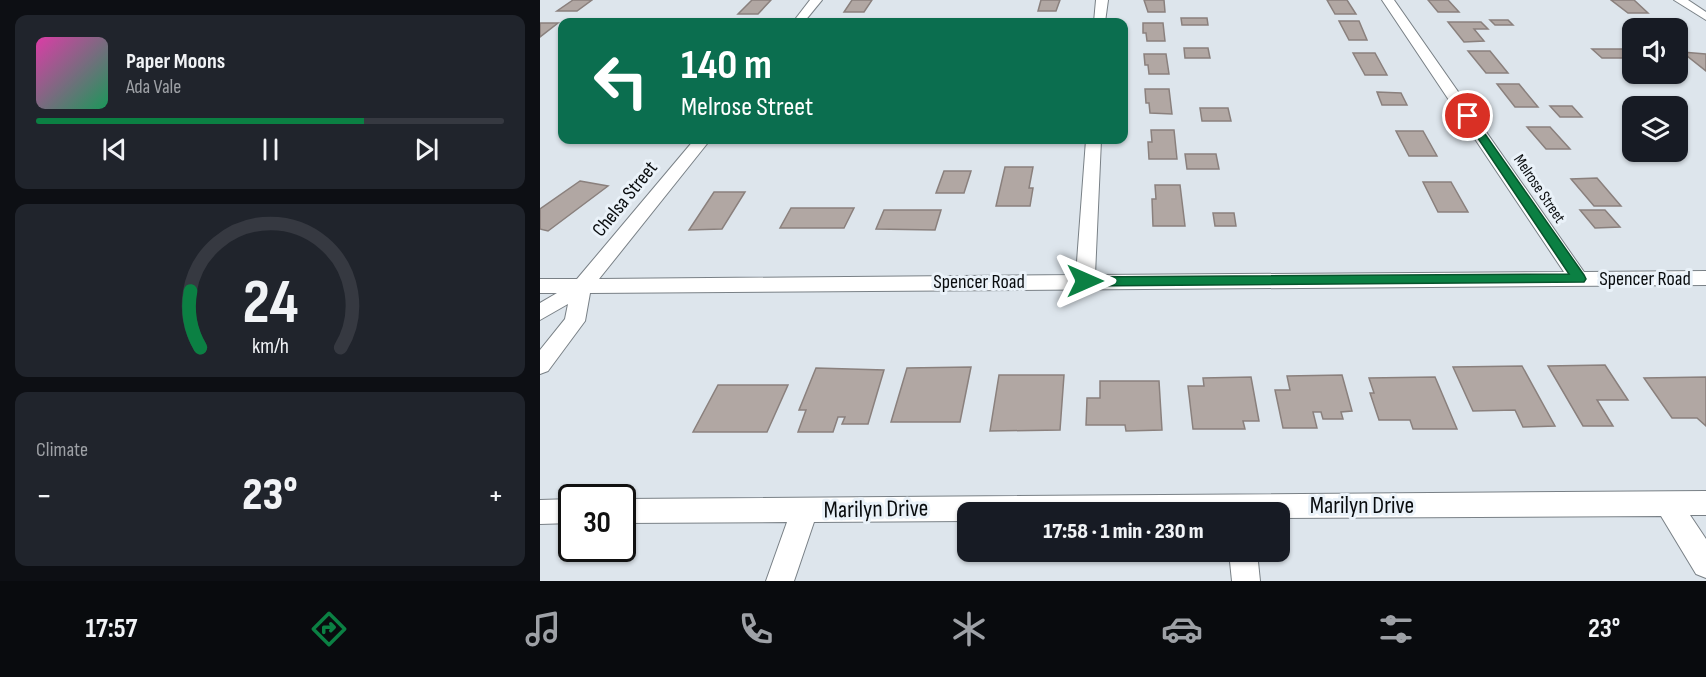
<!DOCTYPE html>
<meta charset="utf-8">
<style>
body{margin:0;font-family:"Sofia Sans Condensed",sans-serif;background:#20242c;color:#f1f3f6;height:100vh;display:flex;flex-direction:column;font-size:22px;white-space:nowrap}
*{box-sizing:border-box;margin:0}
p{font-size:20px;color:#9ea1a6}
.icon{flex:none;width:33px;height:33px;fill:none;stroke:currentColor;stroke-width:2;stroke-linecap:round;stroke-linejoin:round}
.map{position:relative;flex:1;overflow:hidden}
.panel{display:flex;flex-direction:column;gap:15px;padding:15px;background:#0d0f14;width:540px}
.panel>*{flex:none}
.hud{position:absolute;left:18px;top:18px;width:570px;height:126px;border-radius:12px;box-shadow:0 2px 4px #0004;background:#0b6e4f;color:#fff;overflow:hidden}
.buttons{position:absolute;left:1082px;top:18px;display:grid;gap:12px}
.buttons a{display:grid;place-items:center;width:66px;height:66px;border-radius:12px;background:#171b24;box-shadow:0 2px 4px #0004;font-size:30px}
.speed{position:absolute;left:18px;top:484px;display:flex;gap:12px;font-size:30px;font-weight:700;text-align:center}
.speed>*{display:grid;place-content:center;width:78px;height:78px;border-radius:50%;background:#171b24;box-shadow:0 2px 4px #0004;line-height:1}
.speed .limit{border:3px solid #111;border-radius:9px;background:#fff;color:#111}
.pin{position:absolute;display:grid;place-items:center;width:51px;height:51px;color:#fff;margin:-26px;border:3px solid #fff;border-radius:50%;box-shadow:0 2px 6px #0007}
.me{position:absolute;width:66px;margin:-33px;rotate:90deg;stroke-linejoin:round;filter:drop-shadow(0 0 4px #0008)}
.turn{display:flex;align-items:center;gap:21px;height:126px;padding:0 24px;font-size:27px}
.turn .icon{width:78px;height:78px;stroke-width:2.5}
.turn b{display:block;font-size:42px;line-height:51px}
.big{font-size:45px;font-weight:800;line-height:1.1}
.panel .widget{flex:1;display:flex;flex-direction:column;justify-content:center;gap:9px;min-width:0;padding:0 21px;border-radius:12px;background:#20242c}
.panel .dial{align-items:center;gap:0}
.dial svg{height:156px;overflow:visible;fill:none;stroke:#363941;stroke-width:7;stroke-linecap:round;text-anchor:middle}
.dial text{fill:#f1f3f6;stroke:none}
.song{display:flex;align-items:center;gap:18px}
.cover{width:72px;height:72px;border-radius:9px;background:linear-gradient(135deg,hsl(320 70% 55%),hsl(150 70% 35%))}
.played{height:6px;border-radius:3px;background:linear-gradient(90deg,#0b8043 70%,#363941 70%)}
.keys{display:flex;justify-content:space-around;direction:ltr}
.heat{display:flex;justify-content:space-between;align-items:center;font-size:33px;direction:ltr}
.trip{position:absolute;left:417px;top:502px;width:333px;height:60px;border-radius:12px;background:#171b24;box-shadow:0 2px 4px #0004;font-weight:800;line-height:60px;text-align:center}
.menu{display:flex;height:96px;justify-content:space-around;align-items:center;background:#090b0e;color:#9ea1a6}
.menu .icon{width:42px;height:42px}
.menu .current{color:#0b8043}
.menu b{font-size:27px;color:#f1f3f6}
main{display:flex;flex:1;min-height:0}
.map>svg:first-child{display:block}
</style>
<main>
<section class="panel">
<div class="widget">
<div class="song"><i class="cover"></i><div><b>Paper Moons</b><p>Ada Vale</p></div></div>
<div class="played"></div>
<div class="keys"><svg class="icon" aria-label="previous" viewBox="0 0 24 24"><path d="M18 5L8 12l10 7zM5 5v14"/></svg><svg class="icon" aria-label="pause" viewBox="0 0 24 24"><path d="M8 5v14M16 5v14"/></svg><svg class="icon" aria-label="next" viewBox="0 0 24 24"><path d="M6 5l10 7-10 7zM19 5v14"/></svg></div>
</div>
<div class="widget dial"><svg viewBox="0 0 100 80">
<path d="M14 69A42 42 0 1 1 86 69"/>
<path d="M14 69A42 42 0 0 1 9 40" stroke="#0b8043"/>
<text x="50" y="56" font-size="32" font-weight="700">24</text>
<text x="50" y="72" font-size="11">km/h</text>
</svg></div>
<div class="widget"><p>Climate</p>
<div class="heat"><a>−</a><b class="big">23°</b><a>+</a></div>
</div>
</section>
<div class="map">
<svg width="1166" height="581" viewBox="0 0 1166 581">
<rect width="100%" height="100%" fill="#dde5ec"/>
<!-- building -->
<g fill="#b1a7a3" stroke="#8a807d" stroke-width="1.5">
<polygon points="33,0 52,0 37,11 17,11"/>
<polygon points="212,0 231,0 218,14 198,14"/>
<polygon points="312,0 332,0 324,12 304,12"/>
<polygon points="501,0 520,0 516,11 498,11"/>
<polygon points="604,0 624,0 625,12 608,12"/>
<polygon points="787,0 807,0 816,14 795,14"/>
<polygon points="888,0 908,0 919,12 898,12"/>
<polygon points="1071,0 1094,0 1108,13 1088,13"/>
<polygon points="641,18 667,18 668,25 642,25"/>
<polygon points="950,20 968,20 973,25 955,25"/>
<polygon points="799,21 819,21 827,40 809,40"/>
<polygon points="1099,21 1117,21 1131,28 1109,28"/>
<polygon points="908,22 941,22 948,29 934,29 944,41 924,42"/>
<polygon points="0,23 18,23 0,37"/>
<polygon points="603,23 623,23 625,41 607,41 606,33 603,33"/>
<polygon points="644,48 668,48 670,58 645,58"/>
<polygon points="1052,49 1083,49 1092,58 1062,58"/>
<polygon points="928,51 950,51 968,73 946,73"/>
<polygon points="1142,52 1166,54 1166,71"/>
<polygon points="813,53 835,53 847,75 825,75"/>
<polygon points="604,54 626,54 629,74 609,74 608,65 605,65"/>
<polygon points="957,84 979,84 998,107 975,107"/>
<polygon points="605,89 629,89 632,114 610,113 609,103 606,103"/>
<polygon points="837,92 861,93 867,105 842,105"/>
<polygon points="1010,106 1032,106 1042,117 1020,117"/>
<polygon points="660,108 688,108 691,121 662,121"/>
<polygon points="987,127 1010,127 1030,149 1006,149"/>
<polygon points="611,130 634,130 637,159 609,159 608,142 612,142"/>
<polygon points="856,131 883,131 897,156 869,156"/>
<polygon points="645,154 676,154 679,169 647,169"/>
<polygon points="465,167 493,167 489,188 493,188 490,206 456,206"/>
<polygon points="404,171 431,171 424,193 396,193"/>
<polygon points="1057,178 1081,206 1054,206 1031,179"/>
<polygon points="40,181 68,186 8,231 0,229 0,209"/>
<polygon points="883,182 911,182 928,212 898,212"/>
<polygon points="615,185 640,185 645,226 613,226 612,199 616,199"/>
<polygon points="174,192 205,192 182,229 149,230"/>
<polygon points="251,208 314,208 304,228 240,228"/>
<polygon points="344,210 401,210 395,230 336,229"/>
<polygon points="1040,210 1065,210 1080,227 1055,228"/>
<polygon points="673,213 694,213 696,226 675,226"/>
<polygon points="1065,365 1088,400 1057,400 1073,426 1043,426 1008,366"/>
<polygon points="982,366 1015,426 983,427 975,410 933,411 913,367"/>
<polygon points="431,367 420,422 351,422 367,368"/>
<polygon points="276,368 344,370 328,424 302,424 305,417 298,417 293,432 258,432 266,410 259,410"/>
<polygon points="459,375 524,375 520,430 450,431"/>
<polygon points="802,375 812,411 801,412 803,419 783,419 781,412 773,412 777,428 743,428 735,390 750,390 747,376"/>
<polygon points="711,377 719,421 703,421 705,429 653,429 648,386 664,386 663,378"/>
<polygon points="895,377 917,429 873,429 870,420 839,420 830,393 834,393 829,378"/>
<polygon points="1166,377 1166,426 1157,418 1132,418 1104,378"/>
<polygon points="560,381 619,381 622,430 586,431 585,425 546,425 547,398 560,398"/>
<polygon points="178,385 248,385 227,432 153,432"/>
</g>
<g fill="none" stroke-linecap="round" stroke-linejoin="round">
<defs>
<g id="street">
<polygon points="270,0 282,0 264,22 253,22"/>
<polygon points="556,0 568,0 565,22 554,22"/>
<polygon points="842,0 854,0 1044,272 1166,271 1166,285 50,293 45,321 8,371 0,374 0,350 25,319 28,304 0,320 0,303 17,293 0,293 0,279 37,279 154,140 170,140 59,279 536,275 546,140 561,140 555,275 1024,272"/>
<polygon points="1134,0 1148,0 1166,12 1166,20"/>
<polygon points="1166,491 1166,515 1150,515 1166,539 1166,578 1156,574 1121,516 740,518 740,513 428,513 428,521 274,522 254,581 226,581 247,522 82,523 82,499"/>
<polygon points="32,499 32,523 0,524 0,500"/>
<polygon points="689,552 717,552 720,581 692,581"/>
</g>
</defs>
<!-- street casing -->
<use href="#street" stroke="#798086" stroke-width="2"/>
<!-- street -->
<use href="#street" fill="#fff" fill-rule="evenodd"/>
</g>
<!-- route -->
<polygon fill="#0b8043" stroke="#07532c" stroke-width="1.5" points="924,114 931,114 1044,275 1046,279 1044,282 545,286 538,281 545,277 1029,274 923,116"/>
<g text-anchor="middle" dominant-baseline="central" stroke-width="6" stroke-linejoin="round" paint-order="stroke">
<!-- far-street labels -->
<g font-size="16" fill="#090c0e" stroke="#eaf2f9">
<text transform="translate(999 189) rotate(56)">Melrose Street</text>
</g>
<!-- street labels -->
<g font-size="20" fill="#090c0e" stroke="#eaf2f9">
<text transform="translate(85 199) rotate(-51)">Chelsa Street</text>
<text x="1105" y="279">Spencer Road</text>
<text x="439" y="282">Spencer Road</text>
</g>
<!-- near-street labels -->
<g font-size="24" fill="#090c0e" stroke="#eaf2f9">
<text x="822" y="505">Marilyn Drive</text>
<text transform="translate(336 509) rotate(-1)">Marilyn Drive</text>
</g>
</g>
</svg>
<div class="buttons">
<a><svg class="icon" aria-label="sound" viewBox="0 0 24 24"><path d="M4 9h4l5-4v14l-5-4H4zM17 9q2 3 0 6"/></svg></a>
<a><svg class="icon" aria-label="layers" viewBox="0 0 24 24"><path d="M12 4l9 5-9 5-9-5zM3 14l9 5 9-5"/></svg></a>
</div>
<div class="speed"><div class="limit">30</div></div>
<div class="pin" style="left:928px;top:116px;background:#d93025"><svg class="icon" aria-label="arrive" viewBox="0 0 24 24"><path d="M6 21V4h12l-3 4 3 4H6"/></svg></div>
<svg class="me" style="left:545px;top:281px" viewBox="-20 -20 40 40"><path d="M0-17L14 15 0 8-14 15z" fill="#0b8043" stroke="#fff" stroke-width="4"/></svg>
<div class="trip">17:58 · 1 min · 230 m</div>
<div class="hud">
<div class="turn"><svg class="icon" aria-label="left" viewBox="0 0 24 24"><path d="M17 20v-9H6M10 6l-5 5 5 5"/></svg><div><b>140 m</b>Melrose Street</div></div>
</div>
</div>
</main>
<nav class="menu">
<b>17:57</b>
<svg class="icon current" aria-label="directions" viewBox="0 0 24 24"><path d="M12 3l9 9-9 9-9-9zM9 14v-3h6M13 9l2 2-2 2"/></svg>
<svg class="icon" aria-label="music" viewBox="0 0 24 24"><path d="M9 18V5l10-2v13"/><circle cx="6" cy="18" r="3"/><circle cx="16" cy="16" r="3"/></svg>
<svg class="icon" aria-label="phone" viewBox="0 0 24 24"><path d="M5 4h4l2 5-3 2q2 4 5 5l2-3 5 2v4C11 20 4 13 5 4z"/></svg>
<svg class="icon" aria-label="climate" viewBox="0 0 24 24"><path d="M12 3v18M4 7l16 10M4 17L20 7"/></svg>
<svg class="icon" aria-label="car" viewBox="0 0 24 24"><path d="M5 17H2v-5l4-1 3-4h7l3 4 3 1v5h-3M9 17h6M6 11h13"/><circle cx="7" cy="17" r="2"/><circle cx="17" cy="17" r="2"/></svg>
<svg class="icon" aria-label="filters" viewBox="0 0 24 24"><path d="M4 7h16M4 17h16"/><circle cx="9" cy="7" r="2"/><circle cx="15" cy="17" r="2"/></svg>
<b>23°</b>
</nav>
